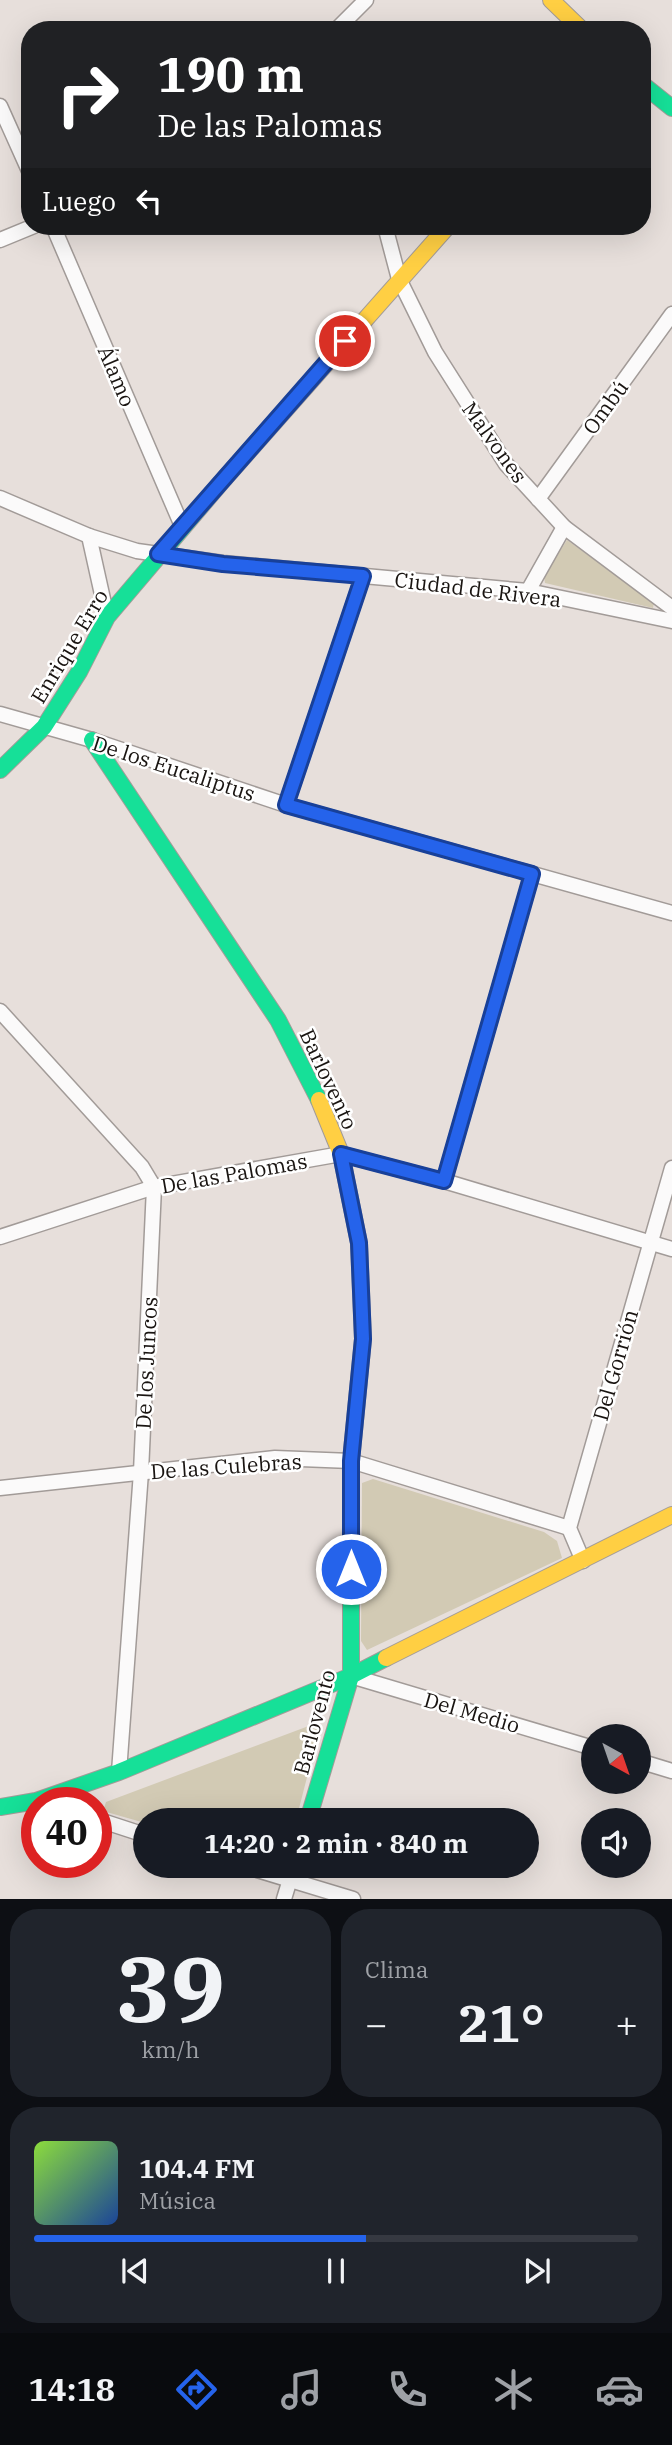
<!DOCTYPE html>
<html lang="es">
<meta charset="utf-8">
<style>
body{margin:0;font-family:"IBM Plex Serif",serif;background:#20242c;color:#f1f3f6;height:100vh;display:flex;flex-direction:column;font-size:26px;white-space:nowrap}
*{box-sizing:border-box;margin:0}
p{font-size:23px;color:#9ea1a6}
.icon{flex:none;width:38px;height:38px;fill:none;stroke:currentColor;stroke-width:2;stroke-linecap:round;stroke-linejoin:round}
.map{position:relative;height:1899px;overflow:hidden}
.sheet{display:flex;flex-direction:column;gap:10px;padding:10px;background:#0d0f14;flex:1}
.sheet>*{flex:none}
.top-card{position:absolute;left:21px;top:21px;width:630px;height:214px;border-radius:28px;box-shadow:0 7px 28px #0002;background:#202124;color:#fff;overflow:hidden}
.needle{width:46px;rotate:140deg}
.buttons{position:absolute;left:581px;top:1724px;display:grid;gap:14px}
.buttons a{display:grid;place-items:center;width:70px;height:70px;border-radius:50%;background:#171b24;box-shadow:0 7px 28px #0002;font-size:35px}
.speed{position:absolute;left:21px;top:1787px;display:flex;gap:14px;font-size:35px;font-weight:700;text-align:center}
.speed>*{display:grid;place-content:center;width:91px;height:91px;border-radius:50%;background:#171b24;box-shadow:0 7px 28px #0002;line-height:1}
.speed .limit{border:10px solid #d22;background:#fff;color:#111}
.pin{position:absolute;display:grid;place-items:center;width:60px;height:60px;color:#fff;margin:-30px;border:4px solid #fff;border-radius:50%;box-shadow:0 2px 7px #0007}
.me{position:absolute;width:77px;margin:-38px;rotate:0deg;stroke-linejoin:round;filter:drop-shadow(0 0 5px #0008)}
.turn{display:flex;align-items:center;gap:24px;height:147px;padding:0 21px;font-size:32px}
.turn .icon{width:91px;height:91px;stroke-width:2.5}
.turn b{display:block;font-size:49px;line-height:60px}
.then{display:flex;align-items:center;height:66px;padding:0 21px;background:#0003;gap:14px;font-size:26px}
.big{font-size:52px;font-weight:700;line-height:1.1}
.sheet .widget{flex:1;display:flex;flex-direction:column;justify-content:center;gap:10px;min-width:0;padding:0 24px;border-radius:28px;background:#20242c}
.sheet .dial{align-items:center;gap:0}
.dial b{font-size:91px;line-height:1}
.song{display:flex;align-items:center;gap:21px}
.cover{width:84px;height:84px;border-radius:10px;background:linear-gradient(135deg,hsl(90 70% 55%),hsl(220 70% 35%))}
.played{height:7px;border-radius:4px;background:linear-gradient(90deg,#2563eb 55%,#363941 55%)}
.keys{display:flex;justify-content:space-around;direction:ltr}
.heat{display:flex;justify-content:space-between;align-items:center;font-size:38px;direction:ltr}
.sheet .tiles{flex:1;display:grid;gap:10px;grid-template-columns:1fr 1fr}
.widget:last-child{grid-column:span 2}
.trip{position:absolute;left:133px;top:1808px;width:406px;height:70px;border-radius:35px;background:#171b24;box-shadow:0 7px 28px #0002;font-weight:700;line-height:70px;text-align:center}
.menu{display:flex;height:112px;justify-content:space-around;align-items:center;background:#090b0e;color:#9ea1a6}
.menu .icon{width:49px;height:49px}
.menu .current{color:#2563eb}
.menu b{font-size:32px;color:#f1f3f6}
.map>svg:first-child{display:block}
</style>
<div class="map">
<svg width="672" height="1899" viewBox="0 0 672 1899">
<rect width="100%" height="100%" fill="#e7dfdb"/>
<!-- green -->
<g fill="#d2cab4">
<polygon points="567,540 654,603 653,608 545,583 544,576"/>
<polygon points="373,1479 544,1532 557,1541 562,1558 367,1650 361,1641 362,1483"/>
<polygon points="314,1724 320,1727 296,1820 145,1820 145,1823 103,1811 106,1802"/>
</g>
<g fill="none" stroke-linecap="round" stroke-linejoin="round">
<defs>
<g id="street">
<polyline points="336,30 366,0"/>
<polyline points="0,106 30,173"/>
<polyline points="53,226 182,526"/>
<polyline points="385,226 399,279 435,352 506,464 564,527 672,608"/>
<polyline points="0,240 34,226"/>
<polyline points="0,498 89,536 137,551 223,563 528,591 672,621"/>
<polyline points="538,499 672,314"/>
<polyline points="89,536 107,617"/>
<polyline points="528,591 564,527"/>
<polyline points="0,714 92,740 286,805 672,913"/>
<polyline points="286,805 363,576"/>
<polyline points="0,1011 142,1167 154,1187 141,1472 119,1772"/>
<polyline points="444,1181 532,874"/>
<polyline points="0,1237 154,1187 341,1154 444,1181 672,1249"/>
<polyline points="0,1488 275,1458 351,1461 569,1528"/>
<polyline points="583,1561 569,1528 672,1168"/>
<polyline points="351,1676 593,1748"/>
<polyline points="639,1761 672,1771"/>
<polyline points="96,1819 145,1835"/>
<polyline points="244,1866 353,1899"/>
<polyline points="284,1899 294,1866"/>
</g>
<g id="fast">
<polyline points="642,84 672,108"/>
<polyline points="92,740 278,1020 319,1100"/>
<polyline points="0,770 44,727 79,672 107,617 225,478"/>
<polyline points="0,1807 36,1801 119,1772 351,1676 386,1658"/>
<polyline points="308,1820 351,1676 351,1531"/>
</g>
<g id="slow">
<polyline points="551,0 582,30"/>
<polyline points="225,478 448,226"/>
<polyline points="319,1100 341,1154 359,1243 363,1339 351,1461 351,1531"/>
<polyline points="386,1658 672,1515"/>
</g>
</defs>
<!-- street casing -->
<use href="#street" stroke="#a29b98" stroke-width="17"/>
<!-- fast casing -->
<use href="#fast" stroke="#a29b98" stroke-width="18"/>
<!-- slow casing -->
<use href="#slow" stroke="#a29b98" stroke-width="18"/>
<!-- street -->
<use href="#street" stroke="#fbfafa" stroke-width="14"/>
<!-- fast -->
<use href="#fast" stroke="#16e098" stroke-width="16"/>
<!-- slow -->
<use href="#slow" stroke="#ffcf43" stroke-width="16"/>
</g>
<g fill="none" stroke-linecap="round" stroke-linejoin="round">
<defs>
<polyline id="route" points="345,341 158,554 223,564 363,576 286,805 532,874 444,1181 341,1154 359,1243 363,1339 351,1461 351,1569"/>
</defs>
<!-- route casing -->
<use href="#route" stroke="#184099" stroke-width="18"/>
<!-- route -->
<use href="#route" stroke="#2563eb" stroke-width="12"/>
</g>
<g text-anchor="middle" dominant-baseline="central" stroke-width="5" stroke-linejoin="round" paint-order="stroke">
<!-- street labels -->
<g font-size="21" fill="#191411" stroke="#fff">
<text transform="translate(117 376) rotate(67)">Álamo</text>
<text transform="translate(605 407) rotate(-54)">Ombú</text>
<text transform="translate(495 442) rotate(54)">Malvones</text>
<text transform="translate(478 589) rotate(7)">Ciudad de Rivera</text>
<text transform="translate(69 646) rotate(-59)">Enrique Erro</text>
<text transform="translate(174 768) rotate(18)">De los Eucaliptus</text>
<text transform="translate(329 1079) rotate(65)">Barlovento</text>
<text transform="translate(234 1173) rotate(-10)">De las Palomas</text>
<text transform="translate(146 1363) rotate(-87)">De los Juncos</text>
<text transform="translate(615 1365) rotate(-74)">Del Gorrión</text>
<text transform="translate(226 1466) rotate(-4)">De las Culebras</text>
<text transform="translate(472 1712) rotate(16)">Del Medio</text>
<text transform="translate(314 1722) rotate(-75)">Barlovento</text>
</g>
</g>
</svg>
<div class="buttons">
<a><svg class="needle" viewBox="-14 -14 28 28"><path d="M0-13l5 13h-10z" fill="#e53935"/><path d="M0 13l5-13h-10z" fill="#9ea1a6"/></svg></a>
<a><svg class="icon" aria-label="sound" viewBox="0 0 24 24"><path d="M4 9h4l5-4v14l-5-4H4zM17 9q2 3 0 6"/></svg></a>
</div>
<div class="speed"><div class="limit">40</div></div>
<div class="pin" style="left:345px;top:341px;background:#d93025"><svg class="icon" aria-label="arrive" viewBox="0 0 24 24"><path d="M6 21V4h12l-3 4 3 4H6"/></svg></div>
<svg class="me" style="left:351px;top:1569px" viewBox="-20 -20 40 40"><circle r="17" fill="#2563eb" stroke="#fff" stroke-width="3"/><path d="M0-11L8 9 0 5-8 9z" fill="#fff"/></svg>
<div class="trip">14:20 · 2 min · 840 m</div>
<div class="top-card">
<div class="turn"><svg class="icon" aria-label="right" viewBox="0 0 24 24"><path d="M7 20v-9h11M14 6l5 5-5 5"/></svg><div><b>190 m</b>De las Palomas</div></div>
<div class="then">Luego<svg class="icon" aria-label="left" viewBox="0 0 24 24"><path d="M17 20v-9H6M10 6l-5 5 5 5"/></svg></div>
</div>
</div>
<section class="sheet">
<div class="tiles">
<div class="widget dial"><b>39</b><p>km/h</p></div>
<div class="widget"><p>Clima</p>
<div class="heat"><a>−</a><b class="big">21°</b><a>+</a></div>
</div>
<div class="widget">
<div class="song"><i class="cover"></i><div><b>104.4 FM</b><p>Música</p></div></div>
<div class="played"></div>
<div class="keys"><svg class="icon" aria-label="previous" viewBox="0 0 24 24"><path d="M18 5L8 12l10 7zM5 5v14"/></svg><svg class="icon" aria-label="pause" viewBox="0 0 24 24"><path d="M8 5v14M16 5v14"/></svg><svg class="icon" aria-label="next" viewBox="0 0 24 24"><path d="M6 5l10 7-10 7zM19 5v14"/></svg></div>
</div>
</div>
</section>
<nav class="menu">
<b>14:18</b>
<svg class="icon current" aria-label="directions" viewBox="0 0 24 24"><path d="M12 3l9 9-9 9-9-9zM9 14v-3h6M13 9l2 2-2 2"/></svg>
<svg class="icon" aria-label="music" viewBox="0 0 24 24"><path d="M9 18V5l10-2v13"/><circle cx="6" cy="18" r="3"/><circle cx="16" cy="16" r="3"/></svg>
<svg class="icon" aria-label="phone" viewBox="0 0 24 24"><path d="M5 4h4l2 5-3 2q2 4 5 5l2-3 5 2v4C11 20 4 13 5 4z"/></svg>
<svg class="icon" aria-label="climate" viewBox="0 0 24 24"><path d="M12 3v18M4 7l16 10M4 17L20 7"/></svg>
<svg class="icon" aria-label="car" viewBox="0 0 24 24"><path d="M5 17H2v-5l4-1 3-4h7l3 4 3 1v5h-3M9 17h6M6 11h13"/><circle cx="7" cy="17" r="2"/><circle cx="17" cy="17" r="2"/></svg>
</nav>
